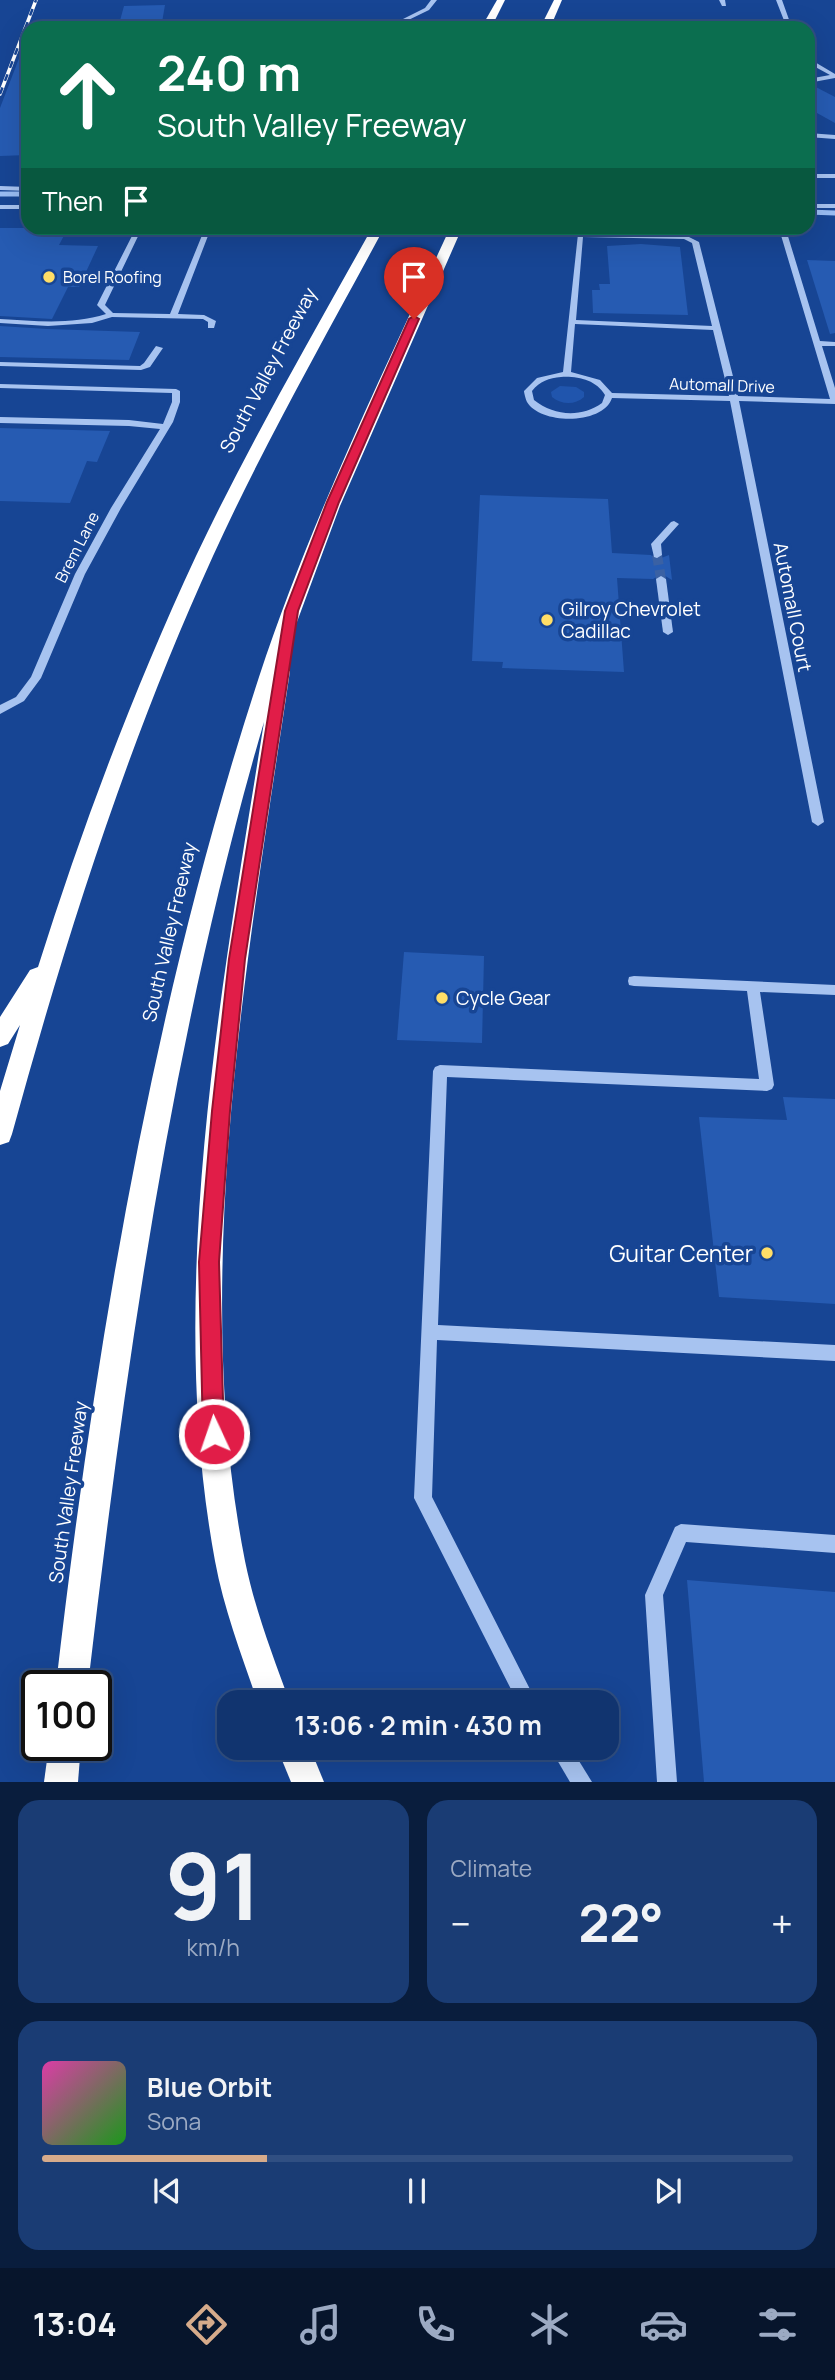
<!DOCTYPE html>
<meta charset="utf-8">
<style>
body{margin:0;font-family:Manrope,sans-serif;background:#1a3c74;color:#f1f3f6;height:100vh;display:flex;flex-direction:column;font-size:26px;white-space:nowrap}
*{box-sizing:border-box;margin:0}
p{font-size:23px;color:#9caac3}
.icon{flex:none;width:38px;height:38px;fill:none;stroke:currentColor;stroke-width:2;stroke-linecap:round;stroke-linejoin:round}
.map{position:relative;height:1782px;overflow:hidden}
.drawer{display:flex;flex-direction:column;gap:18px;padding:18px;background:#091d3d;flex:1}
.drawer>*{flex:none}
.banner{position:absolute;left:21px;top:21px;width:794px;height:214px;border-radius:21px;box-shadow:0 7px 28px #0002,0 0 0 2px #304f82;background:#0b6e4f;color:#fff;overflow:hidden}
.speed{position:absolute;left:21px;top:1670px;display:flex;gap:14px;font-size:35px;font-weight:700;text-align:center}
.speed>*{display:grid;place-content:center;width:91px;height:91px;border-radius:50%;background:#11346f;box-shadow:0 7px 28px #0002,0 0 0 2px #304f82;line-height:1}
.speed .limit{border:4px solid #111;border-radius:10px;background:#fff;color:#111}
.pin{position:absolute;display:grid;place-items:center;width:60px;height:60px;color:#fff;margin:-72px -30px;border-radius:50% 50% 50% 0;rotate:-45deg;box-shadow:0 0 7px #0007}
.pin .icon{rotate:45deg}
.me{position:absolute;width:77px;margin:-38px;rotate:357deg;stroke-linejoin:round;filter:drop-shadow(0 0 5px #0008)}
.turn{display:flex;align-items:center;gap:24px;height:147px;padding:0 21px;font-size:32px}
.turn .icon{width:91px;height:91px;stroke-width:2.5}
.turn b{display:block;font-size:49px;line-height:60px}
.then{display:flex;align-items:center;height:66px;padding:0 21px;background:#0003;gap:14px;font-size:26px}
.big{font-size:52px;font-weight:700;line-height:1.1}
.drawer .card{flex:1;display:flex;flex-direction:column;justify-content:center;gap:10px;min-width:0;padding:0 24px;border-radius:21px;background:#1a3c74}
.drawer .dial{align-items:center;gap:0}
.dial b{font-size:91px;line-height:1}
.song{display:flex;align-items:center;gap:21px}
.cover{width:84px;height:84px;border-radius:10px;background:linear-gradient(135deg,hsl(320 70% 55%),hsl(120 70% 35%))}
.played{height:7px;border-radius:4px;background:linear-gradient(90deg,#d6ab8b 30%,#304f82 30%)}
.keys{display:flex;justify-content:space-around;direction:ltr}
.heat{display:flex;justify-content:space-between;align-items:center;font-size:38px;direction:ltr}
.drawer .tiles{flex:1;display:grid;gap:18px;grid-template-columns:1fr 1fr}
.card:last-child{grid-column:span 2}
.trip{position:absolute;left:217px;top:1690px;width:402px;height:70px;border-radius:21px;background:#11346f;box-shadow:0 7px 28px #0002,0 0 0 2px #304f82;font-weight:700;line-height:70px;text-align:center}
.tabs{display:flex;height:112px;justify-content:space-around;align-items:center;background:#07152c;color:#9caac3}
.tabs .icon{width:49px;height:49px}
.tabs .selected{color:#d6ab8b}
.tabs b{font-size:32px;color:#f1f3f6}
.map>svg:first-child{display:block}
</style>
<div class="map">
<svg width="835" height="1782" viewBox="0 0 835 1782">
<rect width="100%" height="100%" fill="#174594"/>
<!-- green -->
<path fill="#2055ad" d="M 560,386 L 576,387 L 584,392 L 584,397 C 575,405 562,405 552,397 L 551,392 Z"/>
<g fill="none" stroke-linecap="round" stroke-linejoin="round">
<!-- stream-far1 -->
<polyline stroke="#9abdf3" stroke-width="3.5" points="0,194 28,194"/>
<!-- stream -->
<g stroke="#9abdf3" stroke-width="5">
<polyline points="0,194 28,194"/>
<polyline points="808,212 835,213"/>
</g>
</g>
<!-- building -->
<g fill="#265bb2">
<polygon points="165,5 161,28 118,28 124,6"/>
<polygon points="26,40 28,155 0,156 0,108"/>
<polygon points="812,85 835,97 835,123 808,108 808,86"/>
<polygon points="0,228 68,228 59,245 98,246 79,287 68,287 52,319 0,316"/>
<polygon points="641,244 680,247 688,315 593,313 592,290 600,290 599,284 610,284 607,246"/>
<polygon points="807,260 835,261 835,333 830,334"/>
<polygon points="0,326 47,329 140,332 129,360 0,357"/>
<polygon points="0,428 110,431 97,462 87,461 70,503 0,501"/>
<polygon points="480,495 608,499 612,553 651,555 656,560 669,555 672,580 662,574 653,579 617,578 624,672 502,668 503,662 472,661"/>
<polygon points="404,952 484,956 482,1043 397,1040"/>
<polygon points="783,1097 835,1099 835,1304 719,1297 699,1117 787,1120"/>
<polygon points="687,1580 835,1592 835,1782 704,1782"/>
</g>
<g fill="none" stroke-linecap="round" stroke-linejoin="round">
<!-- minor-tunnel -->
<polyline stroke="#3a61a4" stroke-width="10" stroke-dasharray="10 5" stroke-linecap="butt" points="657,555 661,579"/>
<!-- minor -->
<g fill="#a7c3f0" fill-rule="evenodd">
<polygon points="431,0 437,0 429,10 392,28 385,28 425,8"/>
<polygon points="719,0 725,0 726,6 722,6"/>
<polygon points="776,0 782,0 792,28 646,25 646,28 640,28 640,23 643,21 785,23"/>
<polygon points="808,58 835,74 835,78 808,83 808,79 830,75 808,63"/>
<polygon points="808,133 835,135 835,139 808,137"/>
<rect x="808" y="174" width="27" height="4"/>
<polygon points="0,186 28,187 28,191 0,190"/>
<rect x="808" y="204" width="27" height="4"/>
<rect x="0" y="205" width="28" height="4"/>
<path d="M 136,228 L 142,228 L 105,305 L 113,313 L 170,314 L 205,228 L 211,228 L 178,314 L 204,315 L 216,321 L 214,328 L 208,328 L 208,322 L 203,319 L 112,317 L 92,323 L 48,326 L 0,323 L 0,319 C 35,321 72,325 106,314 L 97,305 Z"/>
<path d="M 785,228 L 790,229 L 787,233 L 820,341 L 835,342 L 835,346 L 822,346 L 835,388 L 835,404 L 739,401 L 824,822 L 818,826 L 812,822 L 730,401 L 612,398 C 603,425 541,425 527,402 C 526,400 524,393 524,391 L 537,378 L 563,372 L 578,234 L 685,235 L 699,242 L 738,396 L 830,399 L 780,232 ZM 583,237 L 684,239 L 692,243 L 712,326 L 576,320 ZM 575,324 L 713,330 L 729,396 L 612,393 L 600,380 L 571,372 ZM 561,377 C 578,376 596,380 605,395 L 602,403 C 581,418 554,416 534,400 L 532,391 C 540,381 549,378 561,377 Z"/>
<polygon points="156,346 163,348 150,367 141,370 0,366 0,362 140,366 144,363"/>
<polygon points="0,384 176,389 180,391 180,402 173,422 121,508 85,574 41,678 24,701 0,714 0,705 16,697 31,677 75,574 111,508 160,429 129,426 0,423 0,417 129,420 163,424 172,402 172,393 0,388"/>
<polygon points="674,521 679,524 661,544 662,555 657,558 654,557 651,544 671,522"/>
<polygon points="661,576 666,579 673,632 668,635 663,632 656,579"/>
<polygon points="634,976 835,985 835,995 760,992 774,1085 772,1089 767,1091 447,1077 438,1325 835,1345 835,1361 437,1340 432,1497 537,1703 518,1703 414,1498 433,1071 435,1067 440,1065 759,1079 747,991 634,986 629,985 628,981 629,977"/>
<polygon points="681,1524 835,1535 835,1553 686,1542 663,1595 677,1782 657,1782 645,1595 675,1527"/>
<polygon points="550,1748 571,1748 592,1782 570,1782"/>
</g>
<!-- highway -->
<g fill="#fff" fill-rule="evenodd">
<polygon points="497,0 505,0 491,28 481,28"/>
<polygon points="554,0 562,0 550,28 540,28"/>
<path d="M 372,228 L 384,228 C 326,336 264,444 213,556 C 128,742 66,937 12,1134 L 9,1142 L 0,1145 L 0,1091 L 20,1025 L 8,1044 L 0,1047 L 0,1017 L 30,970 L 38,967 C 82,827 134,689 196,556 C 249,444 312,336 372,228 Z"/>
<path d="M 450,228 L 462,228 L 340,506 L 281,665 L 290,671 C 248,954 189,1278 245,1561 C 255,1610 273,1656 290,1703 L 258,1703 C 242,1656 224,1610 215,1561 C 165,1291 221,991 264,722 C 172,1037 126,1360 88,1685 L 56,1685 C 95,1347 153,1001 259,677 C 310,522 382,375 450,228 Z"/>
<polygon points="49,1745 81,1745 78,1782 44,1782"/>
<polygon points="277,1748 310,1748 324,1782 291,1782"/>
</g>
<defs>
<polyline id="rail" points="0,94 36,0"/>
</defs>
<!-- rail casing -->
<use href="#rail" stroke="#fff" stroke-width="3.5"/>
<!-- rail -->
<use href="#rail" stroke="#174594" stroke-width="2.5" stroke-dasharray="7" stroke-linecap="butt"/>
</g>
<!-- route -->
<polygon fill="#e11d48" stroke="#92132f" stroke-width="2" points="414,316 419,319 339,502 298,611 245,959 230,1111 219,1262 224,1434 221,1442 214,1445 206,1442 203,1434 199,1262 212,1111 229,959 285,611 327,502 409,319"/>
<!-- markers -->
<g fill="#ffde67" stroke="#174594" stroke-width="2.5">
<circle cx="49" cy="277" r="7"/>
<circle cx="547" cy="620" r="7"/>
<circle cx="442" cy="998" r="7"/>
<circle cx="767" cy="1253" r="7"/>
</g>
<g text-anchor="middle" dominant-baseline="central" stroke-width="7" stroke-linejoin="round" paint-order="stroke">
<!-- far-poi labels -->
<g font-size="16" fill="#fff" stroke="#174594" text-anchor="start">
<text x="63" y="277">Borel Roofing</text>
</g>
<!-- far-street labels -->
<g font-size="16" fill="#fff" stroke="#174594">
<text transform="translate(722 385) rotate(2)">Automall Drive</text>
<text transform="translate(77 547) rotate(-63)">Brem Lane</text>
</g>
<!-- street labels -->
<g font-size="19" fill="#fff" stroke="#174594">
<text transform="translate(268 370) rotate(-62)">South Valley Freeway</text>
<text transform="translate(793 607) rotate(79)">Automall Court</text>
<text transform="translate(169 932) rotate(-77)">South Valley Freeway</text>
<text transform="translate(68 1492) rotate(-82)">South Valley Freeway</text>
</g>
<!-- poi labels -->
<g font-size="19" fill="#fff" stroke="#174594" text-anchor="start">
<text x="561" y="609">Gilroy Chevrolet<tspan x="561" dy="22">Cadillac</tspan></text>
<text x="456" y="998">Cycle Gear</text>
</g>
<!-- near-poi labels -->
<g font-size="23" fill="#fff" stroke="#174594" text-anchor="end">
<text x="753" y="1253">Guitar Center</text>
</g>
</g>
</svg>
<div class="speed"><div class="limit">100</div></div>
<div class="pin" style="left:414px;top:319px;background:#d93025"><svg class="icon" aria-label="arrive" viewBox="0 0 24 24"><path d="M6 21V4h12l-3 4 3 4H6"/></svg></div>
<svg class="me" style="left:214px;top:1434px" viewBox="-20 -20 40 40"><circle r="17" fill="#e11d48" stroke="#fff" stroke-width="3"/><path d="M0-11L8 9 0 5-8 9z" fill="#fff"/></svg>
<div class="trip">13:06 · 2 min · 430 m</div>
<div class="banner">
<div class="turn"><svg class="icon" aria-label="ahead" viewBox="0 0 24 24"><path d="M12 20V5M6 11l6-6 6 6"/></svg><div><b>240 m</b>South Valley Freeway</div></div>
<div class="then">Then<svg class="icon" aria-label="arrive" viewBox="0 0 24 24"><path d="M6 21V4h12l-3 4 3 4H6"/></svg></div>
</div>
</div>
<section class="drawer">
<div class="tiles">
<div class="card dial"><b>91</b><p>km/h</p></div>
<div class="card"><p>Climate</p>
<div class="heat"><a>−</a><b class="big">22°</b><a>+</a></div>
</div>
<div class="card">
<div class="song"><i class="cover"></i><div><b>Blue Orbit</b><p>Sona</p></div></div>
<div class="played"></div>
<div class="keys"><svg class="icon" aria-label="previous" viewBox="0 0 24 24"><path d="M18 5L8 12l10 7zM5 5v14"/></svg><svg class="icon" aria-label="pause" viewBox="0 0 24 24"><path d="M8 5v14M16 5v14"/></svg><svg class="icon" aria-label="next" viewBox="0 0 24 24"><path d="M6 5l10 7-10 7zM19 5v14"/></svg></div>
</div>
</div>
</section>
<nav class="tabs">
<b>13:04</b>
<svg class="icon selected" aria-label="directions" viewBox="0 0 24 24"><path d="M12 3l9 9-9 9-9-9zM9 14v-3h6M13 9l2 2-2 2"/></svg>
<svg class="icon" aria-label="music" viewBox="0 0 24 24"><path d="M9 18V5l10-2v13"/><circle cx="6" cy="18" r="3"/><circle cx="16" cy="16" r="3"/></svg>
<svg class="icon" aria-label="phone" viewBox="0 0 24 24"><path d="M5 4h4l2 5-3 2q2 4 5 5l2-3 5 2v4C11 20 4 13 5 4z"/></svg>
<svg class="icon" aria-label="climate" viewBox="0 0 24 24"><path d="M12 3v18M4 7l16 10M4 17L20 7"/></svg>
<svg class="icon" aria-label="car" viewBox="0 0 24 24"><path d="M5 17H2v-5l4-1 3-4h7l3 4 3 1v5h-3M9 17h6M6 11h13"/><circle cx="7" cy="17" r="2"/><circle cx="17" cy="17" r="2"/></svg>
<svg class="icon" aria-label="filters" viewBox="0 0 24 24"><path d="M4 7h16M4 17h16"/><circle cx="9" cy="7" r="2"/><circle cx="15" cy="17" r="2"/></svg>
</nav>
